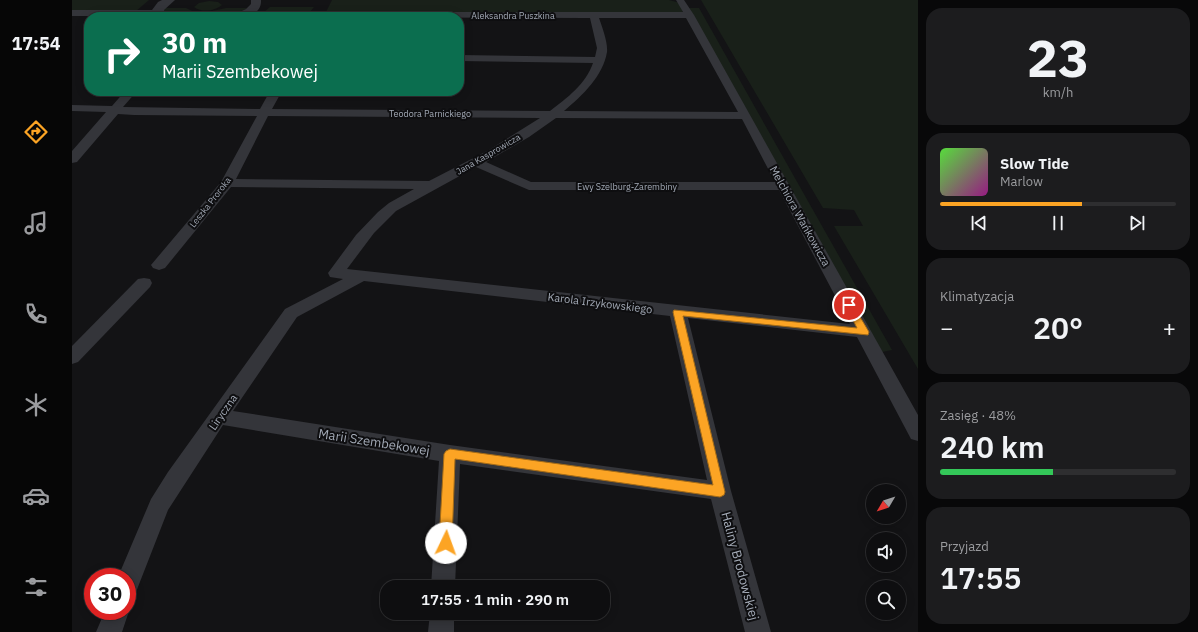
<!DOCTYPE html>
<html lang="pl">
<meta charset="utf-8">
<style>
body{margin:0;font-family:"IBM Plex Sans",sans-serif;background:#1c1c1e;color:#f1f3f6;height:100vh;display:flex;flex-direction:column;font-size:15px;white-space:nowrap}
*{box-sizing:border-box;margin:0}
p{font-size:13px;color:#9b9c9f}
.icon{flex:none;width:22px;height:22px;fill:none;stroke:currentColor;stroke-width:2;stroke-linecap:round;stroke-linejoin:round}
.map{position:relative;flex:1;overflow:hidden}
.drawer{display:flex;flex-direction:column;gap:8px;padding:8px;background:#080809;width:280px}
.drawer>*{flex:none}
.banner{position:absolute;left:12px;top:12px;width:380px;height:84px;border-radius:16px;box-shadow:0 2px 10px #0003,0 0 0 1px #2e2e30;background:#0b6e4f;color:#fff;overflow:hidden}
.needle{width:26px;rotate:231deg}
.fabs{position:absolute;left:794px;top:484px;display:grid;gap:8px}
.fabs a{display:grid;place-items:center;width:40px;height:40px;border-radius:50%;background:#0e0e10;box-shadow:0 2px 10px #0003,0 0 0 1px #2e2e30;font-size:20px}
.speed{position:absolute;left:12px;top:568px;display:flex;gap:8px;font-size:20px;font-weight:700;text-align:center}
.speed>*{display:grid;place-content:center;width:52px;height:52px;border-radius:50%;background:#0e0e10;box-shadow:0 2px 10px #0003,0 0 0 1px #2e2e30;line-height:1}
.speed .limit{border:6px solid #d22;background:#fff;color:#111}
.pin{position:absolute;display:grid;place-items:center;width:34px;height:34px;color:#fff;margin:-17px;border:2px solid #fff;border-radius:50%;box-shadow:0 1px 4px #0007}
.me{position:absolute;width:44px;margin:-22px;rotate:3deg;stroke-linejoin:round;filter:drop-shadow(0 0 3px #0008)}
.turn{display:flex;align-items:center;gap:14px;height:84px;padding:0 12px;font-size:18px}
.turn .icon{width:52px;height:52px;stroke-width:2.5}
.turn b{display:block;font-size:28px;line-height:34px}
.big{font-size:30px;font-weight:600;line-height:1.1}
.drawer .widget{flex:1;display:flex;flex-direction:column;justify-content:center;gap:6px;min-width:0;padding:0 14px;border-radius:16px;background:#1c1c1e}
.drawer .dial{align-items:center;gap:0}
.dial b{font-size:52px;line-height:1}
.song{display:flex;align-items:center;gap:12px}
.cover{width:48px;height:48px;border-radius:6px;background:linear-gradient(135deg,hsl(110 70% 55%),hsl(310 70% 35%))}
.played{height:4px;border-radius:2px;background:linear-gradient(90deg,#fca424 60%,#2e2e30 60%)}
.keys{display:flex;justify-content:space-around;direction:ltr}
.heat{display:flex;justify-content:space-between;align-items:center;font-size:22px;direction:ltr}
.charge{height:6px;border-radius:3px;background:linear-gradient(90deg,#34c759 48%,#2e2e30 0)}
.trip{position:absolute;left:308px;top:580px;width:230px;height:40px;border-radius:16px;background:#0e0e10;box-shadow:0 2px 10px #0003,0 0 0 1px #2e2e30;font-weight:600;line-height:40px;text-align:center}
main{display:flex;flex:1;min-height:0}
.tab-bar{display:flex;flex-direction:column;width:72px;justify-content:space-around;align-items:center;background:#060606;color:#9b9c9f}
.tab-bar .icon{width:28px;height:28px}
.tab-bar .active{color:#fca424}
.tab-bar b{font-size:18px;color:#f1f3f6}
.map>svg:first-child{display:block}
</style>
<main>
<nav class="tab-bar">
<b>17:54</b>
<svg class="icon active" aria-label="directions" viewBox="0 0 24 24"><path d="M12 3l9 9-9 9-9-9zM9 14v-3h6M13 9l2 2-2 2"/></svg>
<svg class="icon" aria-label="music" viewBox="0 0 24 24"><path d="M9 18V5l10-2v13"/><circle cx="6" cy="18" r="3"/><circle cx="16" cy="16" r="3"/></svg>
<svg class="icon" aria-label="phone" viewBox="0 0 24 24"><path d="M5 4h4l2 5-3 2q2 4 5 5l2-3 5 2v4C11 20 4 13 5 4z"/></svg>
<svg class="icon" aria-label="climate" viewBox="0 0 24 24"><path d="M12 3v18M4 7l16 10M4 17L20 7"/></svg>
<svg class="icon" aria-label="car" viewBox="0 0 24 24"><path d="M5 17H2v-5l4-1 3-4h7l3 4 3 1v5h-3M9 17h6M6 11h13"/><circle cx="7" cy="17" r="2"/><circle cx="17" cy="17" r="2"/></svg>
<svg class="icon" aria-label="filters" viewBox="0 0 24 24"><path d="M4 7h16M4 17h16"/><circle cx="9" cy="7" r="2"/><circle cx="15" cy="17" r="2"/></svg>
</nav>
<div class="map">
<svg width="846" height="632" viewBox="0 0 846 632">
<rect width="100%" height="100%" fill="#131315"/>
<!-- green -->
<g fill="#192019">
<polygon points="0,0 77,0 64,11 0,11"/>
<polygon points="260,0 597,0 608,3 611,13 254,12"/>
<polygon points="629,0 846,0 846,369 762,226 791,226 782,210 751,208"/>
<path d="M 137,1 L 146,2 L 150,5 C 143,11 130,13 122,7 L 127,3 Z"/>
<polygon points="198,7 242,7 237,13 191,13"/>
<polygon points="91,8 114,8 122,12 131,13 154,8 176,8 157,17 96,17"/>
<polygon points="617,8 627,8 820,350 810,352"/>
</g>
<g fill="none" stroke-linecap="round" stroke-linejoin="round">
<!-- minor -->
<g fill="#34353a" fill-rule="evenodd">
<path d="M 604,0 L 612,0 L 622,15 L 846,415 L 846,441 L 839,439 L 785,337 L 616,318 L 659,491 L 699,632 L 673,632 L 639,499 L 388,464 L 383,587 L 359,587 L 367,461 L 151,425 L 96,510 L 64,592 L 55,596 L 55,577 L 46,577 L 79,499 L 96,472 L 213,309 L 271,279 L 258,277 L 256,273 L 284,235 L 306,212 L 317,203 L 342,189 L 159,187 L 93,268 L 87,270 L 81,268 L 79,265 L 149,182 L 185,116 L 62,115 L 46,114 L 5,162 L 0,163 L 0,151 L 34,112 L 0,111 L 0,105 L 40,106 L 53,91 L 65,91 L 51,107 L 188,109 L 198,91 L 210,91 L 200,109 L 478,111 C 495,98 514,84 521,63 L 387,61 L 387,55 L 523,57 L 525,48 L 518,18 L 167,17 L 165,15 L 170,12 L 611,12 ZM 527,18 L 614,18 L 666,112 L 492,111 C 511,95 531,76 535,52 C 536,42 530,27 527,18 ZM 196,116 L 468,118 L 417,150 L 357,181 L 164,179 ZM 484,118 L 670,119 L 703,182 L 459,182 L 414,162 L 457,137 ZM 404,167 L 457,190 L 707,190 L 778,324 L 275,269 L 302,233 L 324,211 ZM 292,281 L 598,316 L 635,480 L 378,445 L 161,411 L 225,317 Z"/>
<polygon points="0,10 86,10 90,13 86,16 0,16"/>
<polygon points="72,278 78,279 80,283 78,287 6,362 0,364 0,346 66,279"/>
<polygon points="55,605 57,611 50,632 24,632 33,611 55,611"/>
<polygon points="358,613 382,613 382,632 356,632"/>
</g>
<!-- tertiary -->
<g fill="#34353a" fill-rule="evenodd">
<polygon points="90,0 103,0 92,10 95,17 83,17 80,10 86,2"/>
<path d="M 179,0 L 189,0 C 190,17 169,17 157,17 L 174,9 L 179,4 Z"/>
</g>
</g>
<!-- route -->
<polygon fill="#fca424" stroke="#a46b17" points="777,302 780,303 797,332 796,335 611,316 653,492 652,495 648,497 383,459 380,543 378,547 374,548 369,547 367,543 372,454 374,451 378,449 641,485 601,312 602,310 785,328 773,305"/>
<g text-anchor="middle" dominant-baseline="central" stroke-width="4" stroke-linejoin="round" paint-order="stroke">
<!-- far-street labels -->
<g font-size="9" fill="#a3aab6" stroke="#0e0e10">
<text x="441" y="15">Aleksandra Puszkina</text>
<text x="358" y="113">Teodora Parnickiego</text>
<text transform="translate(416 154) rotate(-30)">Jana Kasprowicza</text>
<text x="555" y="186">Ewy Szelburg-Zarembiny</text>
<text transform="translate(138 202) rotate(-52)">Leszka Proroka</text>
</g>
<!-- street labels -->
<g font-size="11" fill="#a3aab6" stroke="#0e0e10">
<text transform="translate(728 216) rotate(61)">Melchiora Wańkowicza</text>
<text transform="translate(528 303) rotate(7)">Karola Irzykowskiego</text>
<text transform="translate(151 412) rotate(-55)">Liryczna</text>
</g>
<!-- near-street labels -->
<g font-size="13" fill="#a3aab6" stroke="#0e0e10">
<text transform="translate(302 442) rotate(9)">Marii Szembekowej</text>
<text transform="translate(668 566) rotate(75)">Haliny Brodowskiej</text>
</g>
</g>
</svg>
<div class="fabs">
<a><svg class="needle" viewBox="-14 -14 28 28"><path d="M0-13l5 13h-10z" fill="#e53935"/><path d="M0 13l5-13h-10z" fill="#9b9c9f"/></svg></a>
<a><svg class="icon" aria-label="sound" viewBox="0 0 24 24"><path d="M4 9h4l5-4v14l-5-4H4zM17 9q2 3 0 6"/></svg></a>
<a><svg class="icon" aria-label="search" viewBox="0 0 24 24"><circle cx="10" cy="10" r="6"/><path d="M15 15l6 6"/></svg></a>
</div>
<div class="speed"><div class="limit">30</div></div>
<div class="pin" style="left:777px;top:305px;background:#d93025"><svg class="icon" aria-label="arrive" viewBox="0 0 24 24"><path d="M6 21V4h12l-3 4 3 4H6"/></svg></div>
<svg class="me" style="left:374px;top:543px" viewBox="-20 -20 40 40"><circle r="19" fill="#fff"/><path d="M0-13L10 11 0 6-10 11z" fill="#fca424"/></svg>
<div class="trip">17:55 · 1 min · 290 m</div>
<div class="banner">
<div class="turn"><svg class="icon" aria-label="right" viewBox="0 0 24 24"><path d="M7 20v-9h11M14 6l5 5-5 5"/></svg><div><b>30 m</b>Marii Szembekowej</div></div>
</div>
</div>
<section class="drawer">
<div class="widget dial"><b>23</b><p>km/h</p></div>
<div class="widget">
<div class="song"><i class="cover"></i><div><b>Slow Tide</b><p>Marlow</p></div></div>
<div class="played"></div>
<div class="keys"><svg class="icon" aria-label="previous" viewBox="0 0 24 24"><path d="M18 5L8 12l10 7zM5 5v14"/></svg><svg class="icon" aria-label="pause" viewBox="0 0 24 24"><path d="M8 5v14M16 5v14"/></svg><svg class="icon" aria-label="next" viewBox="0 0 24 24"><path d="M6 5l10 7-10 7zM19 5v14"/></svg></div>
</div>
<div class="widget"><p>Klimatyzacja</p>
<div class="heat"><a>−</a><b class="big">20°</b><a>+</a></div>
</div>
<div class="widget"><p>Zasięg · 48%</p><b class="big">240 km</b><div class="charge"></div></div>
<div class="widget"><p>Przyjazd</p><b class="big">17:55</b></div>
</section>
</main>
